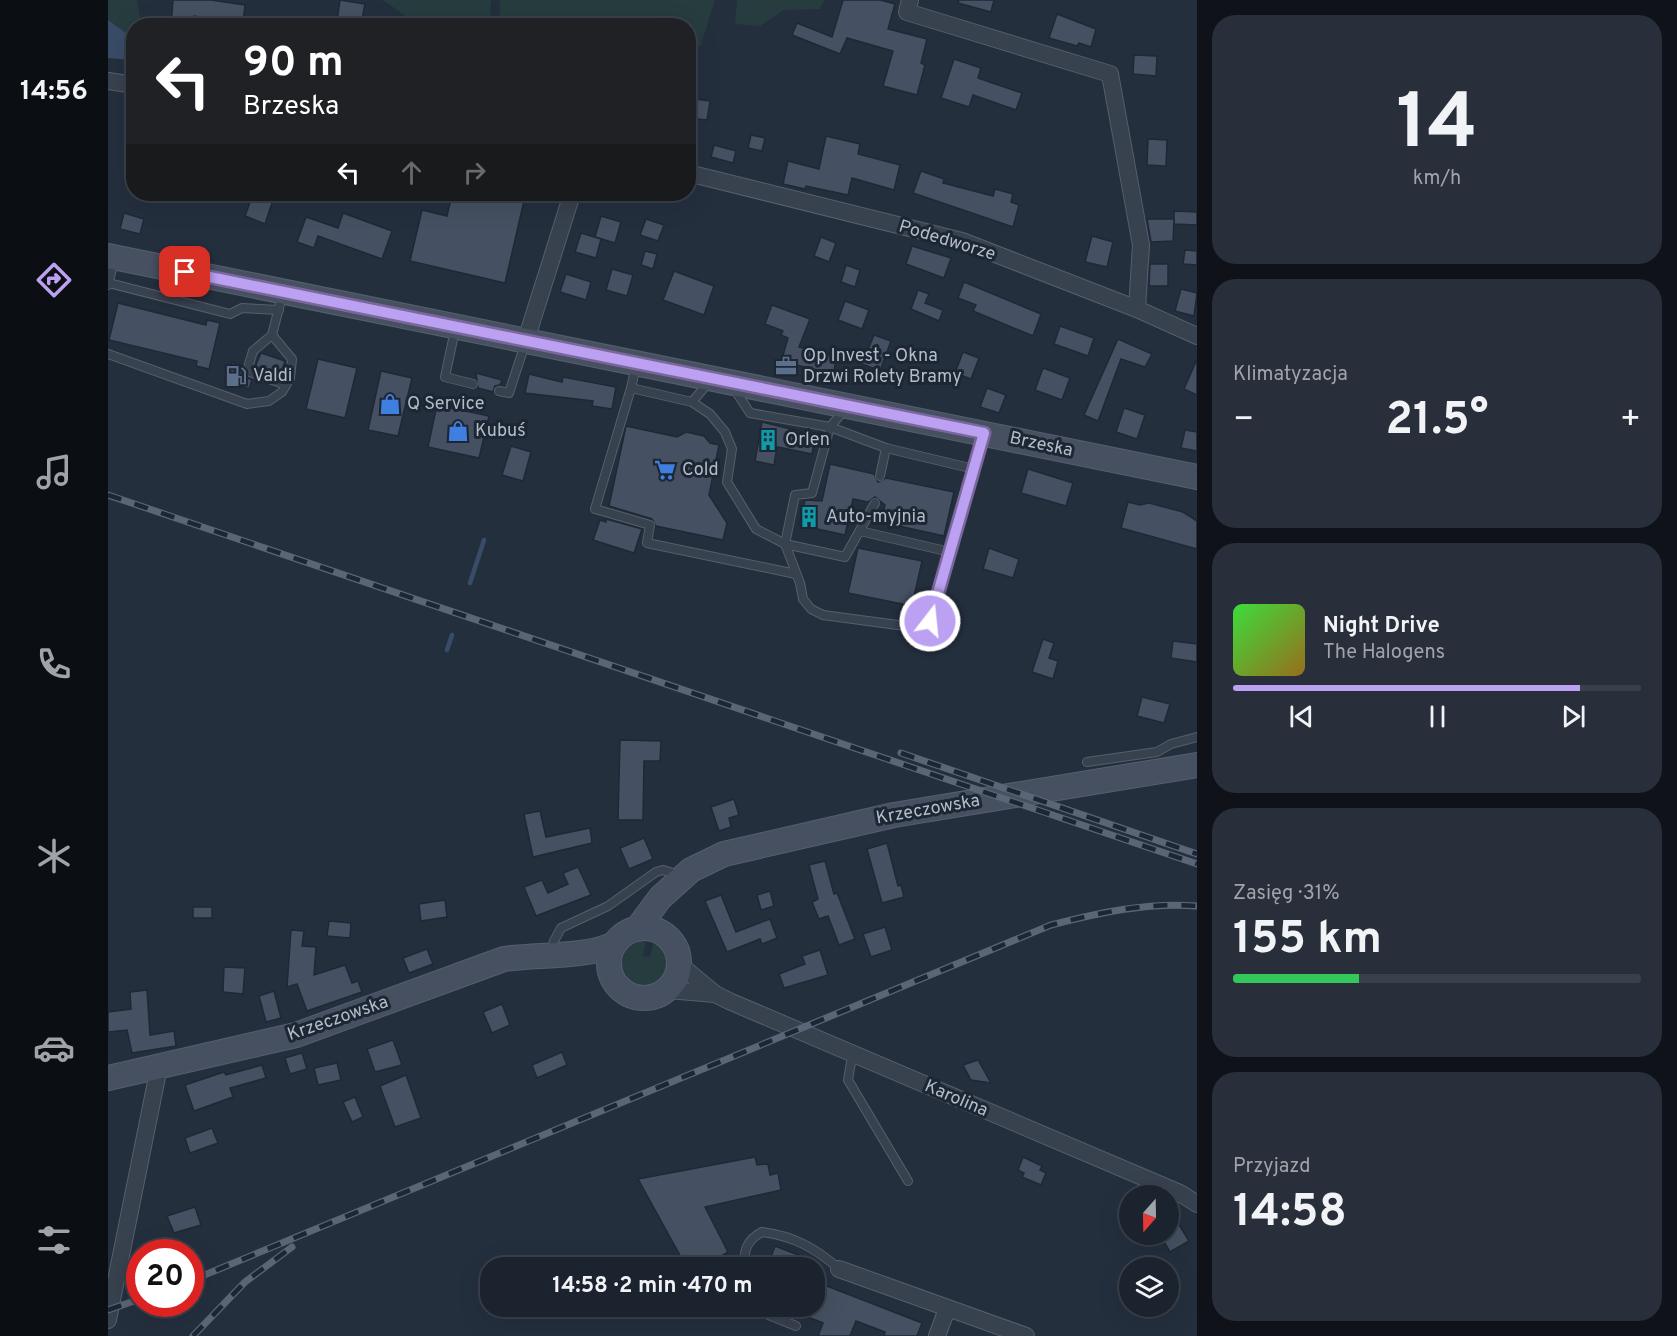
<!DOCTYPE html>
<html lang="pl">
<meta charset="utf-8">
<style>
body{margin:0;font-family:Overpass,sans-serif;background:#282f3a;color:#f1f3f6;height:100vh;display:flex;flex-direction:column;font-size:22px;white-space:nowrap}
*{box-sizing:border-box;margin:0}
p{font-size:20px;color:#a0a4aa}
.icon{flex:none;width:33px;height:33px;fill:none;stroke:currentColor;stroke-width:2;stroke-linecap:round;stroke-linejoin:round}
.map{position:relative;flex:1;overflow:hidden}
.sheet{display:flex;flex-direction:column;gap:15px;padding:15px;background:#0f1319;width:480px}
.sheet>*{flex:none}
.guide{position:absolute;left:18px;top:18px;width:570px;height:183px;border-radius:24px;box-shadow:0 6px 24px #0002,0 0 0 2px #39404a;background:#202124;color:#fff;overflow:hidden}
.needle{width:39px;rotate:200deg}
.fabs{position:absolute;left:1011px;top:1185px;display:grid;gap:12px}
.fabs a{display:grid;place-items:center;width:60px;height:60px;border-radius:50%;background:#1b232e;box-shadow:0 6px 24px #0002,0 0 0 2px #39404a;font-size:30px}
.speed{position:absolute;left:18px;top:1239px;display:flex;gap:12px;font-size:30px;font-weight:700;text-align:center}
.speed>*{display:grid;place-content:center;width:78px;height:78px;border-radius:50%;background:#1b232e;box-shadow:0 6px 24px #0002,0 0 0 2px #39404a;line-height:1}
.speed .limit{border:9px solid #d22;background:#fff;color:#111}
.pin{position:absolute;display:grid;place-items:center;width:51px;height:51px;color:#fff;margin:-26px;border-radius:12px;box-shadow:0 3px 9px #0006}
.me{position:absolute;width:66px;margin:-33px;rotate:16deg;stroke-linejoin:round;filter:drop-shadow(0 0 4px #0008)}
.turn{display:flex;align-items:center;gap:21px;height:126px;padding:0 18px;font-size:27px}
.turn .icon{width:78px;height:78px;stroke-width:2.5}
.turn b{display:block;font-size:42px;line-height:51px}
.lanes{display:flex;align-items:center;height:57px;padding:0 18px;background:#0003;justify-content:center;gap:30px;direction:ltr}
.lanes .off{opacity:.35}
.big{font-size:45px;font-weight:700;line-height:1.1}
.sheet .widget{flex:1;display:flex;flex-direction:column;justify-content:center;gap:9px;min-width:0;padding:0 21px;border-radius:24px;background:#282f3a}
.sheet .dial{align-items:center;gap:0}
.dial b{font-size:78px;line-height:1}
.song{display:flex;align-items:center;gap:18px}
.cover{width:72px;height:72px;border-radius:9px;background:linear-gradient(135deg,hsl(120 70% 55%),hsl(40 70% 35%))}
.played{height:6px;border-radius:3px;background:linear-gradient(90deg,#bca0f2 85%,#39404a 85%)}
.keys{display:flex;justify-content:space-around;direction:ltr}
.heat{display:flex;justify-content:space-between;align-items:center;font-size:33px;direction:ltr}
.charge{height:9px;border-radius:4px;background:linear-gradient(90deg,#34c759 31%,#39404a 0)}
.trip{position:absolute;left:372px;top:1257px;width:345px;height:60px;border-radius:24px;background:#1b232e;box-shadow:0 6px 24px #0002,0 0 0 2px #39404a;font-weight:700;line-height:60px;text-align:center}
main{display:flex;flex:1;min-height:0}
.dock{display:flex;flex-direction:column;width:108px;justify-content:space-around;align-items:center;background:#0b0e12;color:#a0a4aa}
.dock .icon{width:42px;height:42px}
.dock .active{color:#bca0f2}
.dock b{font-size:27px;color:#f1f3f6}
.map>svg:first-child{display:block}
</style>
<main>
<nav class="dock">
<b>14:56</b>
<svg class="icon active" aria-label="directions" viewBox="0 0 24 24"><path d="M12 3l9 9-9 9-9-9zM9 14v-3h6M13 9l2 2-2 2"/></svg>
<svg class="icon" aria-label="music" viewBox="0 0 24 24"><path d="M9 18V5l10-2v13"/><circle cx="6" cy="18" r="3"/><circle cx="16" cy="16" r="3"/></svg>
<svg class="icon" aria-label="phone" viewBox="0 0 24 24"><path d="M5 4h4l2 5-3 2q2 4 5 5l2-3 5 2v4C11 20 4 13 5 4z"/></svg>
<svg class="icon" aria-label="climate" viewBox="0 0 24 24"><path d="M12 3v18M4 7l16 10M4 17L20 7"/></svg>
<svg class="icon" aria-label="car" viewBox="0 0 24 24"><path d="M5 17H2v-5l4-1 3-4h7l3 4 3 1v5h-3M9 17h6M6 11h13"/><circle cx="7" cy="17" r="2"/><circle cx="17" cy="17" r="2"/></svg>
<svg class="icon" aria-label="filters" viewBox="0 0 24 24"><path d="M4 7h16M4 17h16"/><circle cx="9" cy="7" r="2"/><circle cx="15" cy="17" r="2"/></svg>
</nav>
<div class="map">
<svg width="1089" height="1336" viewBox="0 0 1089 1336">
<rect width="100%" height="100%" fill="#242f3e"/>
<!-- green -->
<g fill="#263c3f">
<polygon points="0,0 29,0 33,25 26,26 25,38 0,20"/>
<polygon points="275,0 383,0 382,25 310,25"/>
<polygon points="392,0 607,0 593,45 581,54 580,26 392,25"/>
<polygon points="629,0 716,0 712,9 676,10 652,26 627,24"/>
<path d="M 534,939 L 538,942 L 535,956 L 542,957 L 545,944 L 549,943 C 561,952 563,963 556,977 L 539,987 L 521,981 L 513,964 L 519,946 Z"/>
</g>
<!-- water -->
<polygon fill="#394c67" points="0,20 25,38 25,60 0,58"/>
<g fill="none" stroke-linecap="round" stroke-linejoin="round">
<!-- stream -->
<g stroke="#394c67" stroke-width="4.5">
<polyline points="362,583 376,540"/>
<polyline points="339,650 344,635"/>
</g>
</g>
<!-- building -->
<g fill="#455162" stroke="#1f2835" stroke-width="1.5">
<polygon points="65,0 103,0 137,5 135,23 86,16 85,26 63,26"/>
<polygon points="232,0 257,4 253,25 229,21"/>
<polygon points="735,0 772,0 787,4 780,29 819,39 813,63 817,65 809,95 775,86 785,51 739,38 732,54 684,35 689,23 724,37"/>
<polygon points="851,0 886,0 883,12 850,3"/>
<polygon points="949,14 988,29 983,47 971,43 969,46 941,38"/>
<polygon points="1026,55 1049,56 1048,76 1025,74"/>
<polygon points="846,59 873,68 870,78 914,93 908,110 865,95 861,107 833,98"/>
<polygon points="580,98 602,101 599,120 580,118"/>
<polygon points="643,135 657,138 654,151 640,148"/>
<polygon points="718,136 752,144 750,154 792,165 786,190 744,178 740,195 698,186 697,189 675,184 680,161 711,169"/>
<polygon points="1040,139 1059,140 1058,166 1039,165"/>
<polygon points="606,145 628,151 625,163 603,157"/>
<polygon points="813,171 836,179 835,183 885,196 887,189 905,194 903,202 911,205 905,227 805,193"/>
<polygon points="145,194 165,200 157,224 137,216"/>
<polygon points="344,194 383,194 416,201 397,283 302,261 314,210 339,216"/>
<polygon points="1066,211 1089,212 1089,225 1066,224"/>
<polygon points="16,213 36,219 32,234 12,229"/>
<polygon points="235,213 284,231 274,259 210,236 206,248 189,242 198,217 230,228"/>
<polygon points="493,216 513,222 507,243 487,237"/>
<polygon points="538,219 556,225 550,241 532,235"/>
<polygon points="1039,219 1066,219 1065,241 1043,242"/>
<polygon points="473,233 493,239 488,258 467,252"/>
<polygon points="984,236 1005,242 999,267 977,262"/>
<polygon points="713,237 728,243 721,262 706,256"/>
<polygon points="804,246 843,258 836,278 798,264"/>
<polygon points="1077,250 1089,251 1089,265 1075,264"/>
<polygon points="537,251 549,254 545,269 533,265"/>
<polygon points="1042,264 1060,264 1060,286 1041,286"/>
<polygon points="738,265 752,270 747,287 733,282"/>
<polygon points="504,269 525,275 519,296 498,290"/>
<polygon points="566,271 606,286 596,315 555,300"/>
<polygon points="458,274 483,282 478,300 452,292"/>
<polygon points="856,282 933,314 925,336 865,311 868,305 850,298"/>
<polygon points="1073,289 1089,293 1086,316 1067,311"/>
<polygon points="810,290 821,294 817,303 835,310 831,321 803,309"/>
<polygon points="737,301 761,310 754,329 730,320"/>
<polygon points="10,303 98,325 99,320 112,323 101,369 88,366 89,361 1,340"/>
<polygon points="664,305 702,319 691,347 729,357 725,374 688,365 686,370 672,366 680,338 673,335 675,331 657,324"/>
<polygon points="952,326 986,338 980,356 946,344"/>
<polygon points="766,335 783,341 772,371 754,364"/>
<polygon points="1010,339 1044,354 1037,367 1013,359 990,421 976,415"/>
<polygon points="855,352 871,358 863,379 847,373"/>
<polygon points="153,353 177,361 173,375 147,367"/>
<polygon points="210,359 249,368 237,418 198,409"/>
<polygon points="1089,359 1089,395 1076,389"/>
<polygon points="124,362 134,366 134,375 144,380 141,389 117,380"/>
<polygon points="935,368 962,378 954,400 927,390"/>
<polygon points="273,371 304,378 290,436 260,430"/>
<polygon points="368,373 394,380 392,385 387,386 385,392 370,388"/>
<polygon points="421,374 454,382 455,377 508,387 504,409 484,406 485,401 417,393"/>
<polygon points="879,388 898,395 891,413 872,407"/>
<polygon points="329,405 381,416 371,458 320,447"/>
<polygon points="1016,408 1037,415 1029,439 1008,432"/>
<polygon points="654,422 707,435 704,454 669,447 666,465 647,461"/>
<polygon points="518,426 569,437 578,432 596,436 602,443 611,445 601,495 619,523 615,540 548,526 544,519 501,506"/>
<polygon points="1077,430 1089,432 1089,451 1073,448"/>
<polygon points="403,446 423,452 415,481 394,475"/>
<polygon points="722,464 766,474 770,482 778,478 846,492 836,536 773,522 777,505 767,497 760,502 745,499 737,535 691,525 697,500 714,501"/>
<polygon points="920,469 965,483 958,506 913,493"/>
<polygon points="1020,502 1032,505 1041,503 1075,512 1089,521 1089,549 1013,528"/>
<polygon points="498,519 534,529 526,553 485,540 492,520 498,522"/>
<polygon points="750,548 814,561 804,606 740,593"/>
<polygon points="881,548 911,559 905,578 875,569"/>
<polygon points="935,639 946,643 941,658 950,661 945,679 924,672"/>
<polygon points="1065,641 1089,644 1089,662 1063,658"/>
<polygon points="1034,697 1062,704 1056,723 1029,716"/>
<polygon points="512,740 553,741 552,761 536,761 535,820 510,820"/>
<polygon points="626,799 631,815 621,818 623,827 611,831 603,807"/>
<polygon points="432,811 438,837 482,828 484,843 425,857 416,814"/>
<polygon points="536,838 545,859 521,869 512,848"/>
<polygon points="779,843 790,886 793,885 796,897 774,903 759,849"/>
<polygon points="717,861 726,894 729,893 747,939 731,945 720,916 711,919 704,902 710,899 701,865"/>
<polygon points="470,867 483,895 428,916 416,887 434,880 440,893 460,884 455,873"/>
<polygon points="662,891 666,906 653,910 649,895"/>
<polygon points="613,895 628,932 662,919 669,938 654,944 652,939 619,952 597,901"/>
<polygon points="337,900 339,917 313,921 311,904"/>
<rect x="85" y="907" width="19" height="11"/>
<polygon points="221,921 243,923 242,938 219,936"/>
<polygon points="777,927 784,950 763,957 755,934"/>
<polygon points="183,930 196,931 194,946 208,947 206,975 237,965 244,983 250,981 254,992 199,1011 189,984 179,987"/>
<polygon points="319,949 325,964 301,973 295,958"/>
<polygon points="712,950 720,975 676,988 671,974 697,964 694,956"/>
<polygon points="116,967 137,968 135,994 115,992"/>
<polygon points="39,990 42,1035 66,1031 68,1046 24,1053 19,1030 0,1032 0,1012 23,1009 22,992"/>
<polygon points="166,991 173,1018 158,1022 151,996"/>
<polygon points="394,1004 402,1025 384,1033 375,1012"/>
<polygon points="285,1040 294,1065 267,1072 259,1049"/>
<polygon points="454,1052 459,1065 429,1078 424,1065"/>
<polygon points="194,1053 199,1069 182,1074 177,1058"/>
<polygon points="870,1060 883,1083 863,1080 855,1065"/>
<polygon points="229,1063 233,1080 210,1085 206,1068"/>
<polygon points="154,1065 158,1078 122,1088 125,1097 86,1111 77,1085 116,1072 118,1075"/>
<polygon points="298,1075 313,1118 287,1127 272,1086"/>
<polygon points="247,1097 255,1117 244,1122 235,1102"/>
<polygon points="104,1128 110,1143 82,1153 77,1138"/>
<polygon points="647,1157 649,1165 660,1164 662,1175 670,1173 673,1190 597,1207 620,1252 615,1255 617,1263 608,1268 579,1268 530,1179"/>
<polygon points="915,1157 934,1166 932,1170 938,1173 933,1185 914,1177 916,1173 910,1170"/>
<polygon points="87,1207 93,1225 66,1233 59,1216"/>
<polygon points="1070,1223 1081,1241 1062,1252 1052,1234 1060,1234 1060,1228"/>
<polygon points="667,1246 698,1258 694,1268 659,1268"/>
<polygon points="706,1281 814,1323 809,1336 776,1336 777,1332 748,1321 742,1336 710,1336 715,1323 674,1307 706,1306"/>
</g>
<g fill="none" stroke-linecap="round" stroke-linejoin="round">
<defs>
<g id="service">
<polyline points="1,283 122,314 134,308 171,310"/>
<polyline points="0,285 6,260"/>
<polyline points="175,292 164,335 145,351 139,371 178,385"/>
<polyline points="347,330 337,377 365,384"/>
<polyline points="0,354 139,404 161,401 174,392 182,378 184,359 164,335"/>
<polyline points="528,366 523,388 584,402 601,382"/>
<polyline points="625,387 642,413 722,427 738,408"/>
<polyline points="523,388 487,509 542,525 539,543 688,574"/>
<polyline points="391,391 401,393 417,344"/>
<polyline points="584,402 602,414 617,432 624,449 619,482 648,529 677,544 692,583 695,599 703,609 715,615 812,628 822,621 866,469 778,448"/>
<polyline points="866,469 876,435"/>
<polyline points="767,503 737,557 677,544 687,495 704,493 722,427 778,448 772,476"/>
<polyline points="752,531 842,552"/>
<polyline points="979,762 1049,752 1063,744 1089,737"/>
<polyline points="444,954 446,941 453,928 500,906 548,872 555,870 572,875"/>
<polyline points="744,1056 740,1080 800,1181"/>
<path d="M 637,1268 C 635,1250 639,1240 654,1232 C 685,1236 708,1248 731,1269"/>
<polyline points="649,1306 653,1312 688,1326"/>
</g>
<g id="minor">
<polyline points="802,0 799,12 1002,74 1033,245 1029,309"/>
<polyline points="0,81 26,85"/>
<polyline points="580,173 854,241 1029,309 1089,336"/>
<polyline points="418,340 464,194"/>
<polyline points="572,965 607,994 621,1001 1072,1193 1089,1204"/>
<polyline points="560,990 607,994"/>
<polyline points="731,1269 918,1336"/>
<polyline points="0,1320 51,1067"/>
<polyline points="829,1336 839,1309"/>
</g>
<g id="secondary">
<polyline points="0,256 1089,477"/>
<circle cx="536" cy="963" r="35"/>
<polyline points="529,929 552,898 583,870 616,854 786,815 1089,765"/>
<path d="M 0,1078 L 188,1035 L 396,959 C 428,954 479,958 506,944"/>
</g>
</defs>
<!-- service casing -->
<use href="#service" stroke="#565f6c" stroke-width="10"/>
<!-- minor casing -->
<use href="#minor" stroke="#565f6c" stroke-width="18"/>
<!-- secondary casing -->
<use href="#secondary" stroke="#565f6c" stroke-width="26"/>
<!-- service -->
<use href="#service" stroke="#38414e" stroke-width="8"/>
<!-- minor -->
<use href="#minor" stroke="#38414e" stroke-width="16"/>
<!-- secondary -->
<use href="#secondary" stroke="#465061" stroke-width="24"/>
<defs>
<g id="rail">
<polyline points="0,495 1089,864"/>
<polyline points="793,753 1089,854"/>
<path d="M 82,1281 L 943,925 C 990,913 1039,902 1089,906"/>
<polyline points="0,1310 32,1299"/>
<polyline points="85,1336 137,1282 184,1247"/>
</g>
</defs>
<!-- rail casing -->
<use href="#rail" stroke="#5a6575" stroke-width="7"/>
<!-- rail -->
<use href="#rail" stroke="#1d2633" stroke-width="4.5" stroke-dasharray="14" stroke-linecap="butt"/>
</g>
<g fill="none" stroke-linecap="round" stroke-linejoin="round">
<defs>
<polyline id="route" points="77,272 876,433 822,621"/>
</defs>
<!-- route casing -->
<use href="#route" stroke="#7a689d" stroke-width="15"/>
<!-- route -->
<use href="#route" stroke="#bca0f2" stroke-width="10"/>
</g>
<!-- icons -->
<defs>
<symbol id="office-bare" viewBox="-9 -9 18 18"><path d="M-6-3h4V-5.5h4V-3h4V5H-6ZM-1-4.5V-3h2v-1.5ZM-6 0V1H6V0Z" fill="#5c6f8a" stroke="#1d2633" stroke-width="2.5" paint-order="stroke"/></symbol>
<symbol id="fuel-bare" viewBox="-9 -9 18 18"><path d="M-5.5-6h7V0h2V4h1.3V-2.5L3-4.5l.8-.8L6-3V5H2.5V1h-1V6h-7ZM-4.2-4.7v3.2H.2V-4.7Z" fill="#5c6f8a" stroke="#1d2633" stroke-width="2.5" paint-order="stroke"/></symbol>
<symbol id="shop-bare" viewBox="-9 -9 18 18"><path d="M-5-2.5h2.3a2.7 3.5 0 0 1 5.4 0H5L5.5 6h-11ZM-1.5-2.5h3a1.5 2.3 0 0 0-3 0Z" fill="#3f7fe0" stroke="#1d2633" stroke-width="2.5" paint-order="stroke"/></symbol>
<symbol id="building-bare" viewBox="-9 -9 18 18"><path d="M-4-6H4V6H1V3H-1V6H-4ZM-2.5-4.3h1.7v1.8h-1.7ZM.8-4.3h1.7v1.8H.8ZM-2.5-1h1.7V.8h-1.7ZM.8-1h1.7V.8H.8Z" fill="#0f9aa8" stroke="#1d2633" stroke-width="2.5" paint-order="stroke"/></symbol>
<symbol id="supermarket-bare" viewBox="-9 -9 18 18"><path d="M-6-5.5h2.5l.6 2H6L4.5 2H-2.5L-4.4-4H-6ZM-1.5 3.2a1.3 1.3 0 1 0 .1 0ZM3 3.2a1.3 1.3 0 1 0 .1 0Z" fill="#3f7fe0" stroke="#1d2633" stroke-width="2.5" paint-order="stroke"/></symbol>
</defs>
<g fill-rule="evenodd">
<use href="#office-bare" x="663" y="351" width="30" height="30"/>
<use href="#fuel-bare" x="113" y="361" width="30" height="30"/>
<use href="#shop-bare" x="267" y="389" width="30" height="30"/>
<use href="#shop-bare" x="335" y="416" width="30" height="30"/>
<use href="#building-bare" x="645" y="425" width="30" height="30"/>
<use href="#supermarket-bare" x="542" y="455" width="30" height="30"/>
<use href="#building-bare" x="686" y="502" width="30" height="30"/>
</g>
<g text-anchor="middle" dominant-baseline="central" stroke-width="6" stroke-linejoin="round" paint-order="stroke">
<!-- street labels -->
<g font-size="18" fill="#b4bcc9" stroke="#1d2633">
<text transform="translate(839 241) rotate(17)">Podedworze</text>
<text transform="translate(933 445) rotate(12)">Brzeska</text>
<text transform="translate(820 810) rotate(-10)">Krzeczowska</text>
<text transform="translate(230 1019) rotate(-19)">Krzeczowska</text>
<text transform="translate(848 1099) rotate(23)">Karolina</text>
</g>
<!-- poi labels -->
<g font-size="18" fill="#b4bcc9" stroke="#1d2633" text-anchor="start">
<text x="695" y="356">Op Invest - Okna<tspan x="695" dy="21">Drzwi Rolety Bramy</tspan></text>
<text x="145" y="376">Valdi</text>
<text x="299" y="404">Q Service</text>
<text x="367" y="431">Kubuś</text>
<text x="677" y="440">Orlen</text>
<text x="574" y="470">Cold</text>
<text x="718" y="517">Auto-myjnia</text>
</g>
</g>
</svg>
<div class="fabs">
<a><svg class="needle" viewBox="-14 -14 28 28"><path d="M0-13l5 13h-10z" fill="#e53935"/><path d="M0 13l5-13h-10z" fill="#a0a4aa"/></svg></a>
<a><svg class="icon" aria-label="layers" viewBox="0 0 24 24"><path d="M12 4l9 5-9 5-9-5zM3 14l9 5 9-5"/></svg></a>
</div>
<div class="speed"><div class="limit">20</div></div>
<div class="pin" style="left:77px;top:272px;background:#d93025"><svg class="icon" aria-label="arrive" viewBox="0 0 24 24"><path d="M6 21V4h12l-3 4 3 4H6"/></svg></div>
<svg class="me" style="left:822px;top:621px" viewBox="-20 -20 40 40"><circle r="17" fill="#bca0f2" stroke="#fff" stroke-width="3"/><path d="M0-11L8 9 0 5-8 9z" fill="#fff"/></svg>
<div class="trip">14:58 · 2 min · 470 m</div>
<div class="guide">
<div class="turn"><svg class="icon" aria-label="left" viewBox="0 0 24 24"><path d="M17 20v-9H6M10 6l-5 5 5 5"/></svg><div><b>90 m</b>Brzeska</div></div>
<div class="lanes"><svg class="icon" aria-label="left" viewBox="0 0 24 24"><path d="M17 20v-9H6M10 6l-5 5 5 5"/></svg><svg class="icon off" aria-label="ahead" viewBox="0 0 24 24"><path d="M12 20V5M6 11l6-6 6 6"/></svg><svg class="icon off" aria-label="right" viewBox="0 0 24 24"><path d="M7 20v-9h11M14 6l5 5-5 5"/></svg></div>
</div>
</div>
<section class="sheet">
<div class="widget dial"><b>14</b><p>km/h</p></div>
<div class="widget"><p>Klimatyzacja</p>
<div class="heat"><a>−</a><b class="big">21.5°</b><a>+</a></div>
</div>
<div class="widget">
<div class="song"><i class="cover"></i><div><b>Night Drive</b><p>The Halogens</p></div></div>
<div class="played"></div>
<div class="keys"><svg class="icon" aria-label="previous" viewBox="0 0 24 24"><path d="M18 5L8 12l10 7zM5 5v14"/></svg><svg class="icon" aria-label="pause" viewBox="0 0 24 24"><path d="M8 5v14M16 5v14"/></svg><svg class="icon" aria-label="next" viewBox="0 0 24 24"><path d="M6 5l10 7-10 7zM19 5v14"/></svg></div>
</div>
<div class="widget"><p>Zasięg · 31%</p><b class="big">155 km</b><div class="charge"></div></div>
<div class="widget"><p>Przyjazd</p><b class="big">14:58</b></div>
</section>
</main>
